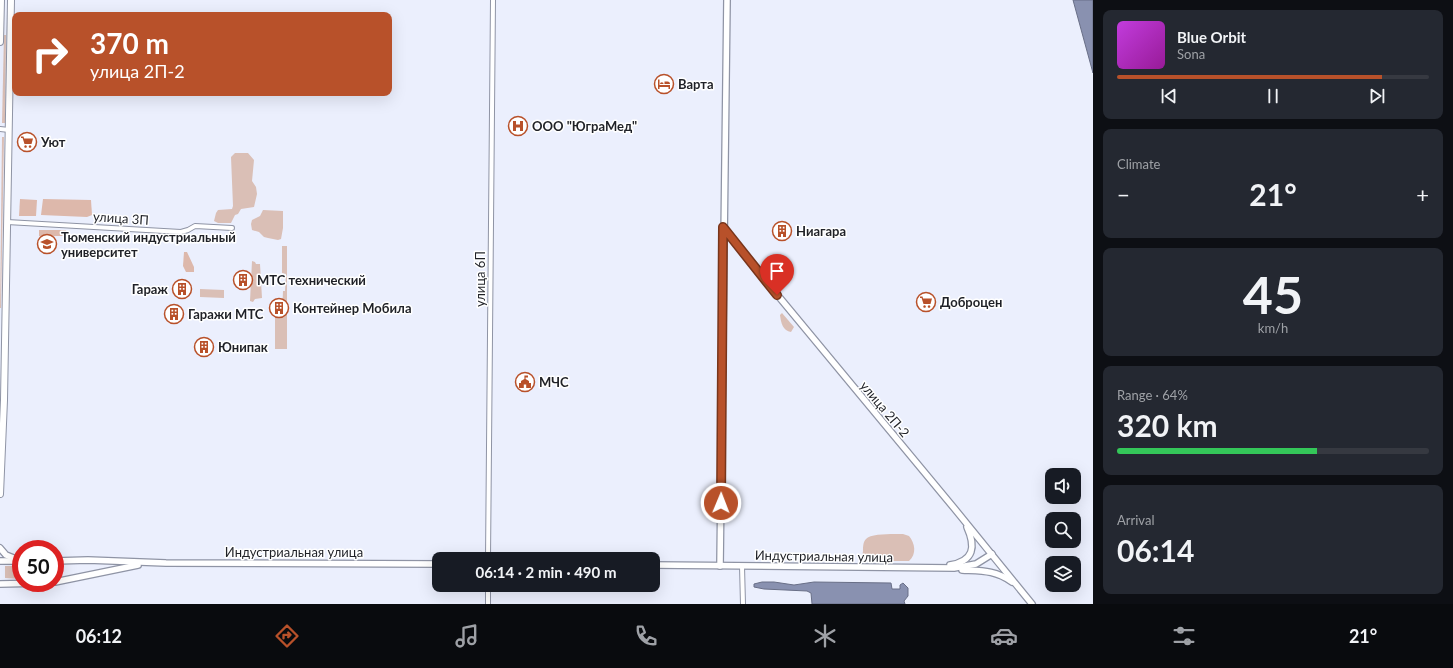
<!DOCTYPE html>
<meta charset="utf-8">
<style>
body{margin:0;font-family:Lato,sans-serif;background:#242831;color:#f1f3f6;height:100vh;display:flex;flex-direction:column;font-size:15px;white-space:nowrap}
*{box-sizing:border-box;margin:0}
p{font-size:13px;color:#9ea1a6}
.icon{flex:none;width:22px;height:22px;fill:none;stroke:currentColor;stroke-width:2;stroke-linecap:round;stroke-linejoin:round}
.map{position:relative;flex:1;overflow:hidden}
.panel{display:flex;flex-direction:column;gap:10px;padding:10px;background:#0d0f14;width:360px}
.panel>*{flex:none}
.top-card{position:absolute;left:12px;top:12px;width:380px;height:84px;border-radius:8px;box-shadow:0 4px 16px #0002;background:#b8512a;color:#fff;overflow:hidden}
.fabs{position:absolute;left:1045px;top:468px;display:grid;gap:8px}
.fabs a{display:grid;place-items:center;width:36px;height:36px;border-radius:8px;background:#171b24;box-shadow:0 4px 16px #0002;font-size:20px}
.speed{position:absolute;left:12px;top:540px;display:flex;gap:8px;font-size:20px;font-weight:700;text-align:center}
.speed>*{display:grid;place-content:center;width:52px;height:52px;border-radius:50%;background:#171b24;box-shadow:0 4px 16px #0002;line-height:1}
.speed .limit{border:6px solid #d22;background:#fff;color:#111}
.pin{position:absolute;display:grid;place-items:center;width:34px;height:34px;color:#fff;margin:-41px -17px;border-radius:50% 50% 50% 0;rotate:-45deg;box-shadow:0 0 4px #0007}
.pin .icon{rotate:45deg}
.me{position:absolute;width:44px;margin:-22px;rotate:1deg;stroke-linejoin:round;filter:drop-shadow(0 0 3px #0008)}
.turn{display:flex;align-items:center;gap:14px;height:84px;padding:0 12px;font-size:18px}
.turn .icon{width:52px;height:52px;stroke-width:2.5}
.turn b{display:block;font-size:28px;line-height:34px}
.big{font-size:30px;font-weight:700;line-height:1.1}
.panel .widget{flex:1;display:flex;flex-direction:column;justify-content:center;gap:6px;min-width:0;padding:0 14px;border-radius:8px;background:#242831}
.panel .dial{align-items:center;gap:0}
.dial b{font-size:52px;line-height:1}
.song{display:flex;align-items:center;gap:12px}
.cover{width:48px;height:48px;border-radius:6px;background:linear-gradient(135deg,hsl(290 70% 55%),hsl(300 70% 35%))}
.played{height:4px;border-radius:2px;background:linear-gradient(90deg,#b8512a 85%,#363941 85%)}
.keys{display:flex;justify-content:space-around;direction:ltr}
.heat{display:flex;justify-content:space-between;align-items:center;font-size:22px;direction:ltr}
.charge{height:6px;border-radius:3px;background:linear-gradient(90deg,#34c759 64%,#363941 0)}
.trip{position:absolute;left:432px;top:552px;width:228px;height:40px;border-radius:8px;background:#171b24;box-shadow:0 4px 16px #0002;font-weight:700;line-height:40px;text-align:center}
.tabs{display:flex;height:64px;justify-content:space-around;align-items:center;background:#090b0e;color:#9ea1a6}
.tabs .icon{width:28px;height:28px}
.tabs .on{color:#b8512a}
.tabs b{font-size:18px;color:#f1f3f6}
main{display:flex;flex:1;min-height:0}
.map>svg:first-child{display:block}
</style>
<main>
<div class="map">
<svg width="1093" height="604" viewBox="0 0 1093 604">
<rect width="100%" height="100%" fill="#ebeffd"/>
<!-- green -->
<g fill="#dabfb6">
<polygon points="4,35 6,35 5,123 2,123"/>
<polygon points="2,137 4,137 1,308 0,308"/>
<polygon points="235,153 248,153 254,160 252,181 256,187 257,194 254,207 241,209 238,214 235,215 231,223 218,223 214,221 216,213 218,210 232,209 233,206 231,157"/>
<polygon points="263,210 283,211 283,228 281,239 278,240 268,238 264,237 259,232 252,230 251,224 252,220 260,216"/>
<polygon points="282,246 287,246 287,349 275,349 275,316 282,315 283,291 285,291 286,274 282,273"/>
<polygon points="252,261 255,262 256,264 260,264 262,298 255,299 253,302 250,301"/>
<polygon points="200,289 224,290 224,298 200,297"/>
<path d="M 782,313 L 794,327 L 791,332 C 783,331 781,323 780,315 Z"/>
<path d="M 903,534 L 909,536 C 915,543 917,554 909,561 L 867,561 C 863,559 862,556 863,551 C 863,547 863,542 866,539 C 871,533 895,534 903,534 Z"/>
<polygon points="5,566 21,566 21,579 5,578"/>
</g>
<!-- forest -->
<g fill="#ddb8ab">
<polygon points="20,199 37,200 36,216 19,216"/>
<polygon points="43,199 91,200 92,215 87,217 41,215"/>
<rect x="39" y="230" width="27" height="6"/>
<polygon points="184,252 187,252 194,267 194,272 186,272 183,266"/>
</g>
<!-- water -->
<g fill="#8991b0" stroke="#696f87">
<polygon points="1073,0 1093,0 1093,73"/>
<polygon points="762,582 774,582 794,585 814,582 891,583 892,589 900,589 900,585 903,583 908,588 908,596 904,601 905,604 812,604 811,593 807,591 764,589 754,587 754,584"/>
</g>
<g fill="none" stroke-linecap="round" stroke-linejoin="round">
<defs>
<g id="minor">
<polyline points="0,129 9,130"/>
<polyline points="7,222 181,232 188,230 195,226 232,228"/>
<polyline points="488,559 493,0"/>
<polyline points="742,566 743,604"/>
<polyline points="488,604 488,585"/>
</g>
<g id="secondary">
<polyline points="723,227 770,286 954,508 1032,604"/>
<polyline points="0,548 6,555 21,561"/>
<polyline points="0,561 17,561"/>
<polyline points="55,561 88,560 166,563 439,564"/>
<polyline points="653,565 954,568 976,564 992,554"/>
<path d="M 950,565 C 974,561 976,547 967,527"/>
<polyline points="720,566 727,0"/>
<path d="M 962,570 C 982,571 995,570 1012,582"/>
<polyline points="55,582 138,565"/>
<polyline points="0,584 44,583"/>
</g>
<g id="primary">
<polyline points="0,42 1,0"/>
<polyline points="0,494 4,400 11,0"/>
</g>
</defs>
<!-- minor casing -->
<use href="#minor" stroke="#8f94a5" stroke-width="6"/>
<!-- secondary casing -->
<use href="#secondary" stroke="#8f94a5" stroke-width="8"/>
<!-- primary casing -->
<use href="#primary" stroke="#8f94a5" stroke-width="8"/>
<!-- minor -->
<use href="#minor" stroke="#fff" stroke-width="4"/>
<!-- secondary -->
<use href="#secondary" stroke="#fff" stroke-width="5.5"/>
<!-- primary -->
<use href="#primary" stroke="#fff" stroke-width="6"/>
</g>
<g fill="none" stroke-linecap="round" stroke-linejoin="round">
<defs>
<polyline id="route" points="721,503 723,227 777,295"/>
</defs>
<!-- route casing -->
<use href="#route" stroke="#78351b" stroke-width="10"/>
<!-- route -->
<use href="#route" stroke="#b8512a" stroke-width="7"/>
</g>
<!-- icons -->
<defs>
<symbol id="hotel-ring" viewBox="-11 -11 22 22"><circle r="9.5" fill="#fff" stroke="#b8512a" stroke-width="1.5"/><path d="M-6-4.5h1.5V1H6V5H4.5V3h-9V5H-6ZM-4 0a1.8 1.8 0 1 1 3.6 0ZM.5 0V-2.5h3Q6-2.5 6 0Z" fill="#b8512a"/></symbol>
<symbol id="hospital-ring" viewBox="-11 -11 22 22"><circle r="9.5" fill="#fff" stroke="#b8512a" stroke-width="1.5"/><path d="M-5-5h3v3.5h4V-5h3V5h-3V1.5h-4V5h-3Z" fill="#b8512a"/></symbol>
<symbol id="supermarket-ring" viewBox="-11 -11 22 22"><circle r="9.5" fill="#fff" stroke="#b8512a" stroke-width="1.5"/><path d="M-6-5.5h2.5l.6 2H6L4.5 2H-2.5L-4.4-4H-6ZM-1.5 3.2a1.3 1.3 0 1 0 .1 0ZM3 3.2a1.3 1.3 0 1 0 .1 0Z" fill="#b8512a"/></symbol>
<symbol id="building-ring" viewBox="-11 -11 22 22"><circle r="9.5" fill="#fff" stroke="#b8512a" stroke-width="1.5"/><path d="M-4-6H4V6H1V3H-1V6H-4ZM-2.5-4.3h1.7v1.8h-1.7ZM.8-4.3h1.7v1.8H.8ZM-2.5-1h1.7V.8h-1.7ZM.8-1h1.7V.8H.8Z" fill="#b8512a"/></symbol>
<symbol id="university-ring" viewBox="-11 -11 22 22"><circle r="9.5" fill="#fff" stroke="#b8512a" stroke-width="1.5"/><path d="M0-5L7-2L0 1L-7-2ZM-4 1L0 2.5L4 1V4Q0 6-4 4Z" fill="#b8512a"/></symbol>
<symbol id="civic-ring" viewBox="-11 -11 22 22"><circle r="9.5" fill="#fff" stroke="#b8512a" stroke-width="1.5"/><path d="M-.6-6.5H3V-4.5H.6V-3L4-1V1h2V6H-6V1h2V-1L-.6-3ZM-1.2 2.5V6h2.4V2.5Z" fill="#b8512a"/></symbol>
</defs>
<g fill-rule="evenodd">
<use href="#hotel-ring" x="653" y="73" width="22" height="22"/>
<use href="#hospital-ring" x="507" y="115" width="22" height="22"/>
<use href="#supermarket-ring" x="16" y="131" width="22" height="22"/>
<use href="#building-ring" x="771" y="220" width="22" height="22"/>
<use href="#university-ring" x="36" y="233" width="22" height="22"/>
<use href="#building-ring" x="232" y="269" width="22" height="22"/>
<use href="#building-ring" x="171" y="278" width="22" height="22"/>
<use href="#supermarket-ring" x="915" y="291" width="22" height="22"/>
<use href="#building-ring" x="268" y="297" width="22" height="22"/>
<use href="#building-ring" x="163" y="303" width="22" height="22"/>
<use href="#building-ring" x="193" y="336" width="22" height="22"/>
<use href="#civic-ring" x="514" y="371" width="22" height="22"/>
</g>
<g text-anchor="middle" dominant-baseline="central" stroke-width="3" stroke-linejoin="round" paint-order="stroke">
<!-- poi labels -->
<g font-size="13" font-weight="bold" fill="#1f2127" stroke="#fff" text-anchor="start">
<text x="678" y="84">Варта</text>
<text x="532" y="126">ООО "ЮграМед"</text>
<text x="41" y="142">Уют</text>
<text x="796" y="231">Ниагара</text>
<text x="61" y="237">Тюменский индустриальный<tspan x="61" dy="15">университет</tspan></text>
<text x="257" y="280">МТС технический</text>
<text x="168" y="289" text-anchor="end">Гараж</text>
<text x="940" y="302">Доброцен</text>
<text x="293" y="308">Контейнер Мобила</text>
<text x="188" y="314">Гаражи МТС</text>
<text x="218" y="347">Юнипак</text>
<text x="539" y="382">МЧС</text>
</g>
<!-- street labels -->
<g font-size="13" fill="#1f2127" stroke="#fff">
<text transform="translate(121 218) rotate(4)">улица 3П</text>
<text transform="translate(480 279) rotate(-90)">улица 6П</text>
<text transform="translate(885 409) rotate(50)">улица 2П-2</text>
<text x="294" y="552">Индустриальная улица</text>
<text transform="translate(824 556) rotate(1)">Индустриальная улица</text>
</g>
</g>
</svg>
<div class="fabs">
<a><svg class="icon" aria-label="sound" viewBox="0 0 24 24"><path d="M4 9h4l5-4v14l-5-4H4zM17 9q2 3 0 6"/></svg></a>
<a><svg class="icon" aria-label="search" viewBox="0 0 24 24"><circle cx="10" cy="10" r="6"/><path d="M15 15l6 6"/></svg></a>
<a><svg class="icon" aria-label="layers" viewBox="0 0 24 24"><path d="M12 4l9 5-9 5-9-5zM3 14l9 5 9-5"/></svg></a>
</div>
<div class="speed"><div class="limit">50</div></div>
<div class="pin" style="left:777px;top:295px;background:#d93025"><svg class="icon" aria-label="arrive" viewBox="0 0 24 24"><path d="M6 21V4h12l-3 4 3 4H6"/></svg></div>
<svg class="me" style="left:721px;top:503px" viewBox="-20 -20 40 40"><circle r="17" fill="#b8512a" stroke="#fff" stroke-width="3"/><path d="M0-11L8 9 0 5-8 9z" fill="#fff"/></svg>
<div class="trip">06:14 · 2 min · 490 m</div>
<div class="top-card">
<div class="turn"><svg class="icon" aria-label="right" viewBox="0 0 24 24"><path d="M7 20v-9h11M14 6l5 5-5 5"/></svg><div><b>370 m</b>улица 2П-2</div></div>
</div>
</div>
<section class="panel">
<div class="widget">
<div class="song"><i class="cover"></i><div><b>Blue Orbit</b><p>Sona</p></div></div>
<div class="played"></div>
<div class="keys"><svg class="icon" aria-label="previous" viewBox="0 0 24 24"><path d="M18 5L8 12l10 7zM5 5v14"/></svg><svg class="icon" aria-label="pause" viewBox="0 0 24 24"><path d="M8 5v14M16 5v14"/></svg><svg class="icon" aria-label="next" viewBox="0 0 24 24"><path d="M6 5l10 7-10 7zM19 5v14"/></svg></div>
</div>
<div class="widget"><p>Climate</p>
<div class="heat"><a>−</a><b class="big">21°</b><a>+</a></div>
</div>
<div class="widget dial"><b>45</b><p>km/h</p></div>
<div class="widget"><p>Range · 64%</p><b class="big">320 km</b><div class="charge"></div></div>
<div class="widget"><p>Arrival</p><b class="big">06:14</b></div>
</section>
</main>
<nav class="tabs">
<b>06:12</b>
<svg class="icon on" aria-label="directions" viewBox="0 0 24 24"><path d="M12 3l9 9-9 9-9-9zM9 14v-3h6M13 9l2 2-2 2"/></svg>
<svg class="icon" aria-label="music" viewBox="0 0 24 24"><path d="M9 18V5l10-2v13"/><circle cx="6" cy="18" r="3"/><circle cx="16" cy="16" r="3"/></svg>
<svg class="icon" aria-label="phone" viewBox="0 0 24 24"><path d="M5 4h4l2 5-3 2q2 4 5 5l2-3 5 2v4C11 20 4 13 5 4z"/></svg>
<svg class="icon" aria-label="climate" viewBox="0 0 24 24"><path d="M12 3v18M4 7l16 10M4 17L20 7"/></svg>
<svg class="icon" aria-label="car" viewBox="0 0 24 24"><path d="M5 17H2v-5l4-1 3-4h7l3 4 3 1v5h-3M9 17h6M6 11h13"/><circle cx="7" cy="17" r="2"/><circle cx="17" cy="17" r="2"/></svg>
<svg class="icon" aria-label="filters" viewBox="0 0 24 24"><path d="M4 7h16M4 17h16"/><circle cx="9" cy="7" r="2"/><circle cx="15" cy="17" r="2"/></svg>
<b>21°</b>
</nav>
